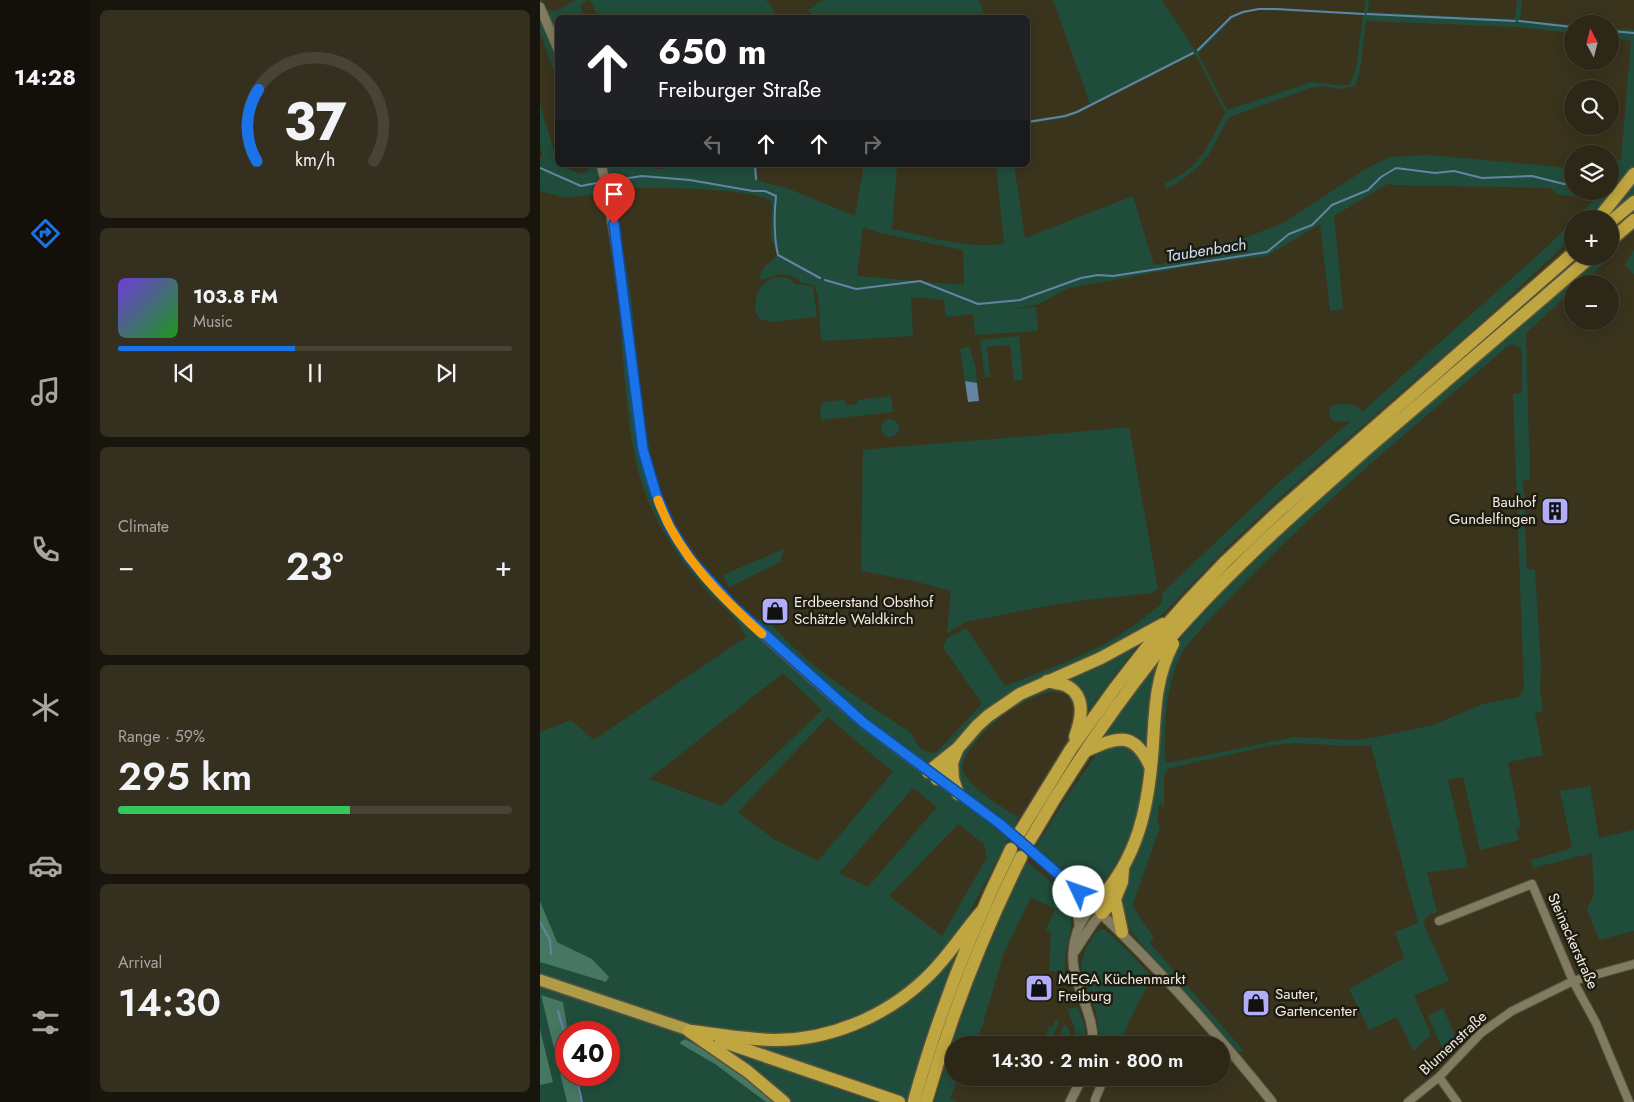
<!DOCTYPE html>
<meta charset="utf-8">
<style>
body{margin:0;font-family:Jost,sans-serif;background:#342f1f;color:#f1f3f6;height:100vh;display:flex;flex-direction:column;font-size:19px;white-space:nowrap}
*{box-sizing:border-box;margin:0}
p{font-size:16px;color:#a6a5a1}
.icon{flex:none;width:28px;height:28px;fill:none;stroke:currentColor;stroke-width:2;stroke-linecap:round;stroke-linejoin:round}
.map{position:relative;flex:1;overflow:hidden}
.sheet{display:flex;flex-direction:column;gap:10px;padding:10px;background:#18150c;width:450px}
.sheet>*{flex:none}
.hud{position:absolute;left:15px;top:15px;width:475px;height:152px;border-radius:8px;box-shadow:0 2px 12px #0003,0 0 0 1px #484435;background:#202124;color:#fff;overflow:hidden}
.needle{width:32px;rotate:353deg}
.fabs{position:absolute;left:1024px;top:15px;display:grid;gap:10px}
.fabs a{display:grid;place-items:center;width:55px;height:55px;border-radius:50%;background:#2c2716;box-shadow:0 2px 12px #0003,0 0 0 1px #484435;font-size:25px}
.speed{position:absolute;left:15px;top:1021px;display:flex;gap:10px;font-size:25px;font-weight:700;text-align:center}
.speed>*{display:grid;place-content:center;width:65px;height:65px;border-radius:50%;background:#2c2716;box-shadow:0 2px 12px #0003,0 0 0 1px #484435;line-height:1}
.speed .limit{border:8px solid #d22;background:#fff;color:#111}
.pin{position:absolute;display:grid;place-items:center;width:42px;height:42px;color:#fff;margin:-51px -21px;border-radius:50% 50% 50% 0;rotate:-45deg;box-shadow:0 0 5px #0007}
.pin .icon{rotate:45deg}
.me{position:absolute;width:55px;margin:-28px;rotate:312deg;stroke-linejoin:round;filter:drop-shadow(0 0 4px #0008)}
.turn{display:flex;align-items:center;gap:18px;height:105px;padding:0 20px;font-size:22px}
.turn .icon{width:65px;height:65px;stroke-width:2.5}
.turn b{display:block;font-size:35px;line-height:42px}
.lanes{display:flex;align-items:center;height:48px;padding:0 20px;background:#0003;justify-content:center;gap:25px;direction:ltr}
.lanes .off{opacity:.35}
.big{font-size:38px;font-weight:600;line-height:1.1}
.sheet .tile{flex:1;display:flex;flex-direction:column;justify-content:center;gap:8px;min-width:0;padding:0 18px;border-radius:8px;background:#342f1f}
.sheet .dial{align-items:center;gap:0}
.dial svg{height:130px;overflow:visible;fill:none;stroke:#484435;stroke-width:7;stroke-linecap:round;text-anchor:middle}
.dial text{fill:#f1f3f6;stroke:none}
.song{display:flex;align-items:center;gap:15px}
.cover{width:60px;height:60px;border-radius:8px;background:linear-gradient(135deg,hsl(260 70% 55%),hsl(120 70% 35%))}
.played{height:5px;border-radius:2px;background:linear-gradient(90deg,#1a73e8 45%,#484435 45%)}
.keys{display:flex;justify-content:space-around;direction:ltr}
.heat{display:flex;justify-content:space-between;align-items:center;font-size:28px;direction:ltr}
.charge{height:8px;border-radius:4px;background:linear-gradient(90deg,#34c759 59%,#484435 0)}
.trip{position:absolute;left:405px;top:1036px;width:285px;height:50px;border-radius:25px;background:#2c2716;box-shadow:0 2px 12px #0003,0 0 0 1px #484435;font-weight:600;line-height:50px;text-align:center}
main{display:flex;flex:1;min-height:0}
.tab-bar{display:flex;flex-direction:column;width:90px;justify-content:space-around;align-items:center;background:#121009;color:#a6a5a1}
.tab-bar .icon{width:35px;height:35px}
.tab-bar .active{color:#1a73e8}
.tab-bar b{font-size:22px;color:#f1f3f6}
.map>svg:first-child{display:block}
</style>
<main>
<nav class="tab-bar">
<b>14:28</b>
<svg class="icon active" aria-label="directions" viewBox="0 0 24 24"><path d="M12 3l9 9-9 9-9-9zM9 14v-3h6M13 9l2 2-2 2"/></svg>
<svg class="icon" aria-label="music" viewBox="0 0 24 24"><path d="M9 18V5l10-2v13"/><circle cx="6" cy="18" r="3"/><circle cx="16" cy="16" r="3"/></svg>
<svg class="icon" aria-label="phone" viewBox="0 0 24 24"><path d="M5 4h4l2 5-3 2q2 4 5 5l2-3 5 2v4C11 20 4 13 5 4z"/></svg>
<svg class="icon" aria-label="climate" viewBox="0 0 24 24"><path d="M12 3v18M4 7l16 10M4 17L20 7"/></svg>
<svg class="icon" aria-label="car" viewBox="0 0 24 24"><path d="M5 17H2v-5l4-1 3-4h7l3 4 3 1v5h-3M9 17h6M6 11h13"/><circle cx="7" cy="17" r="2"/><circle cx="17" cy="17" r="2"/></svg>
<svg class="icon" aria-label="filters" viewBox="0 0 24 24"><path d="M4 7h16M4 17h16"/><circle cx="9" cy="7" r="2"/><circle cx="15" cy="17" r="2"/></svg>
</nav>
<section class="sheet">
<div class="tile dial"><svg viewBox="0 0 100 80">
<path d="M14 69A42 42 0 1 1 86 69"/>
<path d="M14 69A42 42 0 0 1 15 25" stroke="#1a73e8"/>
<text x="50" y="56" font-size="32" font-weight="700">37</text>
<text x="50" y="72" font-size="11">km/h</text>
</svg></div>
<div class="tile">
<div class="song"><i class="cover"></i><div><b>103.8 FM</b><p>Music</p></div></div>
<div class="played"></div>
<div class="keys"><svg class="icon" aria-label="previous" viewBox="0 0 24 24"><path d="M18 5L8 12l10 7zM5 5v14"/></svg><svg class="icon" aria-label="pause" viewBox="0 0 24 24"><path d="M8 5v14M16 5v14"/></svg><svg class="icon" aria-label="next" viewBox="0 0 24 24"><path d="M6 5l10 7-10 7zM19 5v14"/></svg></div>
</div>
<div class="tile"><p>Climate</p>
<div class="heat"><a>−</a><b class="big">23°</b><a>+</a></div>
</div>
<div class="tile"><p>Range · 59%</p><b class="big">295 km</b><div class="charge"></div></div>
<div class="tile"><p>Arrival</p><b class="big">14:30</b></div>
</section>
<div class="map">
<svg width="1094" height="1102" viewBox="0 0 1094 1102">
<rect width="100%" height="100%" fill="#3a341d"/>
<!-- green -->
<g fill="#204d3b" fill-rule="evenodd">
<path d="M 0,0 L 2,0 L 6,9 C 19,15 24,4 36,0 C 39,0 44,0 48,0 L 40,5 L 45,17 L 18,18 L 17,81 L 0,32 Z"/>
<polygon points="50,0 226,0 239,17 58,17"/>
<polygon points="283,0 439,0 445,17 274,17 268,10"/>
<path d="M 513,0 L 622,0 L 655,50 L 691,17 L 702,11 L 718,8 L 734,8 L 824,13 L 825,0 L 829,0 L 828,12 L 975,19 L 977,0 L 982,0 L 980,20 L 1032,25 L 1032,33 L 978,27 L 826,21 L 820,70 L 815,86 L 800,89 L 783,86 L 770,88 L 690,117 C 681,128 676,142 669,154 C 658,170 642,180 626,189 L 624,184 L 647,171 L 664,153 L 685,114 L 685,112 L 656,55 L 654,54 L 538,113 L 526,118 L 488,124 L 488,120 L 525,115 L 550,104 ZM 719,10 L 823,15 L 816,69 L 810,84 L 803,86 L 772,82 L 687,110 L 658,54 L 693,18 L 703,13 Z"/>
<path d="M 1070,28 L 1094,30 L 1094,197 L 1069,219 L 1035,219 L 1055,198 L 1019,195 L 1010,188 L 853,185 L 849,183 L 794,216 L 803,309 L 790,311 L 780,224 L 727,256 L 667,263 L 529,288 L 497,305 L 467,309 L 496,307 L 498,331 L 435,335 L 433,314 L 406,317 L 404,300 L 371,297 L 373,336 L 281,341 L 278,295 L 274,285 L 262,283 L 251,275 L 240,274 L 222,280 L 219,278 L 224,267 L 238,255 L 231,239 L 232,202 C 209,185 105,189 72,188 L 91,297 L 104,434 L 116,483 L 134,526 L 148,549 L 182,591 L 215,622 L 224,617 L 227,619 C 265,666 321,699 371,733 C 378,747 380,751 396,753 L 442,704 L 403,647 L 407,638 L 426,628 L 465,686 C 500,672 537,659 571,640 C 589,630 605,617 621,604 L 623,592 L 736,485 L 811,421 L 794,422 L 789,415 L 790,407 C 802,402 814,403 823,411 L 1008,246 L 1032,221 L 1032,238 L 939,325 L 745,493 L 688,546 L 623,614 L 606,627 L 603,638 L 532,732 C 534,727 536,720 536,714 C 532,650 415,741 423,771 C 427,785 465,810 478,817 L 474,828 L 420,930 L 425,940 L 369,1102 L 237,1102 L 221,1087 L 140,1043 L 175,1064 L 226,1102 L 216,1102 L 214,1101 L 213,1102 L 41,1102 L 35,1075 L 69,1075 L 69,1032 L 28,1032 L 23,1002 L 1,995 L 27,1102 L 0,1102 L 0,1085 L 13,1081 L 0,1029 L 0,962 L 66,982 L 69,977 L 52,959 L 17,942 L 0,901 L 0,732 L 31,720 L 54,740 L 206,637 C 199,618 180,605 167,591 C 137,557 109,515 98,470 C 83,408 84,344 76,281 C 74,258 73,232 64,210 C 62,204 58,199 54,194 L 26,198 L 0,191 L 0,157 L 3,157 L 0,147 L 0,103 L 18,165 L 39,173 L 48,172 L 46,165 L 113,165 L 114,169 L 125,169 L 124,165 L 216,165 L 215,168 L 219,181 L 249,189 L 315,216 L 324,165 L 357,165 L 352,229 C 382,235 436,251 464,243 L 456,165 L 474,165 L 485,238 L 593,196 L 614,265 L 659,258 L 669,245 L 702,239 L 743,223 L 829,167 L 850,157 L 888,155 L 1032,168 L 1032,191 L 1070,191 L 1070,160 L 1081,160 L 1091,41 L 1070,38 ZM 323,227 L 340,233 L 423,250 L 424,285 L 317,276 ZM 243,673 L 282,710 L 182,806 L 109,779 ZM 288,717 L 353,772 L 278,861 L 235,840 L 198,812 ZM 373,788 L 397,807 L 328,887 L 299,873 ZM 418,824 L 444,844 L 447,857 L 402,936 L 349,896 Z"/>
<polygon points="1094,250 1094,274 1085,265"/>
<path d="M 1056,256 L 1069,256 L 1070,258 L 1041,284 L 1032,284 L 1032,291 L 988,331 L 986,335 L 990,480 L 983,480 L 987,570 L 995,569 L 1001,667 L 1000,691 L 1003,710 L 995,714 L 1003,755 L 968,762 L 981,828 L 976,829 L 979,840 L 940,850 L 923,777 L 908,780 L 928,867 L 887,872 L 897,912 L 890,914 L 883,922 L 909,981 L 874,995 L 891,1035 L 873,1051 L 857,1017 L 829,1030 L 809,989 L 864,958 L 855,932 L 878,923 L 831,745 L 813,746 L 753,743 L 733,745 L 652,763 L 628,769 L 624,774 L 624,808 L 620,802 L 617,819 L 620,827 L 593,904 L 595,910 L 614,938 L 609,942 L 703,1050 L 699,1053 L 630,975 L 602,946 L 592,932 L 583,916 L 580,897 L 585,880 L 619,700 L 627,663 L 639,641 L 650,625 L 701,570 L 766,510 ZM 974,344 L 981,349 L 982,354 L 982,393 L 973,394 L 984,690 L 978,697 L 943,704 L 893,725 L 832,738 L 811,740 L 755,737 L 628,763 L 625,762 C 624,726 625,694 638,661 C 647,640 676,614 691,597 C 776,506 874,427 969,345 Z"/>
<path d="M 235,277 L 248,278 L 255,284 L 273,286 L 277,317 L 232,322 L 220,319 L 215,312 C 217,292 216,287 235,277 Z"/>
<polygon points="479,336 483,380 474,381 470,345 447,347 450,377 445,377 440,340"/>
<polygon points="429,346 436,368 437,383 425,381 420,349"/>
<polygon points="351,396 353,412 281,420 280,411 283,402 305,400 306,405 318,404 317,400"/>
<circle cx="350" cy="428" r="9"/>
<path d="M 589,427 L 618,589 L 613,593 L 536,601 L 475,612 L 425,622 L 407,633 L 411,591 L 374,581 L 321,571 L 323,450 C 412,442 500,436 589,427 Z"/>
<polygon points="244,549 240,562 189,587 183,575"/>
<path d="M 615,665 L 616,670 L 610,693 L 607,743 L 604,744 C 591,731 580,733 563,737 L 563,735 L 612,668 Z"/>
<path d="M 568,744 L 594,745 C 598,753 606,764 606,773 C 606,804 578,873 554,892 L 547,891 L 495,848 L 528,795 L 559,751 Z"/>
<polygon points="1050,786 1059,838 1094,830 1094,931 1059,940 1047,909 1054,895 1052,853 993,868 991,860 1032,848 1020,791"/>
<path d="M 487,862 C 510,880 537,901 530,934 C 527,950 524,954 525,972 L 509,971 L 511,932 L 506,930 L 515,909 L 491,897 L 463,955 L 442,1027 L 434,1045 L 414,1045 L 414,1078 L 419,1078 L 410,1098 L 417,1102 L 395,1102 C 417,1019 450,939 487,862 Z"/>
<polygon points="564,929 588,951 612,977 589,1021 582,1041 559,1036 556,1012 542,976 541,963 546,948 556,932"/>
<polygon points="538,1007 545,1027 547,1045 536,1045 534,1026 527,1009"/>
<polygon points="903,1008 919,1045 906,1057 888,1016"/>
<polygon points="515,1020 519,1022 511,1041 517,1043 524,1025 528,1027 531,1039 529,1045 502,1044 510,1026 513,1027"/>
</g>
<!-- forest -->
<g fill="#467761">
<polygon points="0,901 17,942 52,959 69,977 66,982 0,962"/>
<polygon points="1,995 23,1002 28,1032 26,1032 26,1075 35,1075 41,1102 27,1102"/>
<polygon points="0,1029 13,1082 0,1085"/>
<path d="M 145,1039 C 178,1057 209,1076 237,1102 L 226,1102 L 175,1064 L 139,1043 Z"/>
</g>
<!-- water -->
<polygon fill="#6484a6" points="425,381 437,383 439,401 428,402"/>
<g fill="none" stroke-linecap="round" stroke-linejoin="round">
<!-- stream -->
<g stroke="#6484a6" stroke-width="2">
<polyline points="827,14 975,21"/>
<polyline points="979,21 1032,27"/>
<polyline points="1070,31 1094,33"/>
<polyline points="658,50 691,17 703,12 719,9 736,9 824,14"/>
<polyline points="488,122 525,116 537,112 653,53"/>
<polyline points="215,165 216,179"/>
<polyline points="0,168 41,186 62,182"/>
<path d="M 69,181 L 102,176 L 150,180 L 213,191 L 225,191 L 236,196 C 234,213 234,239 238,255 L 280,278"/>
<polyline points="285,280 316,289 380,281 438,304 480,300 541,278 558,275 573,276 727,252 749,234 772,225 792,205 828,190 841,177 856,168 895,173 914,171 942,178 992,176 1024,184 1032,184"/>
<polyline points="0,922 10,940 11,954"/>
<polyline points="18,1011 26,1039"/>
<polyline points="36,1075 42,1102"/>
</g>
<defs>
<g id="minor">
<polyline points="899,921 992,884 1033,981 1056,1023 1089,1102"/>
<polyline points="553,1044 569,1045"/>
<polyline points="899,1077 917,1102"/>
<polyline points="555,1100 564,1078"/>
<polyline points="868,1102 899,1077 941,1033 972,1011 1033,981 1094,964"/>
</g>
<g id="tertiary">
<polyline points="0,7 18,49"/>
<path d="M 61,165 L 64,176 C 75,234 83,293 90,352 C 96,396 98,441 112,483 C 135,558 194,609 250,659 C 274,681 298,702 323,723 C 368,758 414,791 460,824"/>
<path d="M 505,863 C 589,935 663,1016 732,1102"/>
<polyline points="535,889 539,924"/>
<polyline points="535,951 554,922 562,913"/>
<path d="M 553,1045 C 554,1021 544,1004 537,981 C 528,955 534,925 554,905"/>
<polyline points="530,1102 542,1078"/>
</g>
<polyline id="primary" points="0,980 152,1031"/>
<g id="trunk">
<polyline points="1058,219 1094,174"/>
<polyline points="1070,222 1094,202"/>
<polyline points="1070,241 1094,220"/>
<path d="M 507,681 C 513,683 521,683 527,686 C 547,697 541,720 535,737"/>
<path d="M 546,751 C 577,737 594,730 610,766"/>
<polyline points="412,763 413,779 418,794"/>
<polyline points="388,772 418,748 437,726 448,716 480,694 561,658 623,624"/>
<polyline points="397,779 412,763 417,750"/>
<polyline points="480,832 531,749 575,688 607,647 647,602 686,561 739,511 1032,254"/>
<path d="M 490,840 C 527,776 568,715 614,657 C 678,580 753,514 828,448 C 902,384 977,320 1052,256"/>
<path d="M 554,905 C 599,860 609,805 613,744 C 615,708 616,676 633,644"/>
<polyline points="562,913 575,899"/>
<polyline points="582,932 575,899 582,882 583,869"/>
<polyline points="149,1031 207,1071 244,1102"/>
<path d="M 152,1031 C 179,1035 205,1039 232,1040 C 288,1041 345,1017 385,979 C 406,960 422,934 441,912"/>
<polyline points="181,1041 359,1102"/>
<path d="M 374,1101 C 398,1014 431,931 471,849"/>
<path d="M 386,1102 C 411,1015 441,938 481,857"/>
</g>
</defs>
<!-- minor casing -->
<use href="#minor" stroke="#57533e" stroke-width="10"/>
<!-- tertiary casing -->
<use href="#tertiary" stroke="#57533e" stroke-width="11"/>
<!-- primary casing -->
<use href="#primary" stroke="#57533e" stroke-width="14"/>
<!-- trunk casing -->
<use href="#trunk" stroke="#57533e" stroke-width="15"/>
<!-- minor -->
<use href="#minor" stroke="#817b61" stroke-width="8"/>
<!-- tertiary -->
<use href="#tertiary" stroke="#817b61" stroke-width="9"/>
<!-- primary -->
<use href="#primary" stroke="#b09b48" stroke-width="11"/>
<!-- trunk -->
<use href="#trunk" stroke="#c0a640" stroke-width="12"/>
<defs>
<polyline id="tertiary-bridge" points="460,824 505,863"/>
</defs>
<!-- tertiary-bridge casing -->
<use href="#tertiary-bridge" stroke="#57533e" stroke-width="11" stroke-linecap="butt"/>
<!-- tertiary-bridge -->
<use href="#tertiary-bridge" stroke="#817b61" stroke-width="9"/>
</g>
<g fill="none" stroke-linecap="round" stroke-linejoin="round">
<defs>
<polyline id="route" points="74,224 103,450 116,494 130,527 150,559 193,606 324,723 460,824 539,892"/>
</defs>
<!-- route casing -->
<use href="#route" stroke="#114b97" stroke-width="12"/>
<!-- route -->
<use href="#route" stroke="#1a73e8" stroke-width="9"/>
<!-- slow -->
<path stroke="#f59e0b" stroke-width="9" d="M 118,500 C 137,554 181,597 222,634"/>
</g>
<!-- icons -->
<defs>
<symbol id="building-square" viewBox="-11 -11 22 22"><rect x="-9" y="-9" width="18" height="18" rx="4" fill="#b2adf9" stroke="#1e1c12"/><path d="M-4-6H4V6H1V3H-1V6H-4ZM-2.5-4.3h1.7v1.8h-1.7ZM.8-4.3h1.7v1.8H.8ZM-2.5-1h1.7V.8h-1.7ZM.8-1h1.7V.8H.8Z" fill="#111"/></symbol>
<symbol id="shop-square" viewBox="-11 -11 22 22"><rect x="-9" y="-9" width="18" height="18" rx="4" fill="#b2adf9" stroke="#1e1c12"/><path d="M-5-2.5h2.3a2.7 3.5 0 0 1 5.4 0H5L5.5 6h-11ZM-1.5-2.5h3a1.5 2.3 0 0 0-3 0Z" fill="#111"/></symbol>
</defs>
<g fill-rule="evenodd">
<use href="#building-square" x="999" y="495" width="32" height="32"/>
<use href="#shop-square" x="219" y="595" width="32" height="32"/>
<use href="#shop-square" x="483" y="972" width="32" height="32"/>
<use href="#shop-square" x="700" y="987" width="32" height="32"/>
</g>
<g text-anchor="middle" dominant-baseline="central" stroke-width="5" stroke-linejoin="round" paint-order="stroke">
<!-- poi labels -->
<g font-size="15" fill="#f1eee0" stroke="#1e1c12" text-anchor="start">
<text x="996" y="502" text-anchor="end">Bauhof<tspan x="996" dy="17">Gundelfingen</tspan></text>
<text x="254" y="602">Erdbeerstand Obsthof<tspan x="254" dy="17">Schätzle Waldkirch</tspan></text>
<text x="518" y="979">MEGA Küchenmarkt<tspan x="518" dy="17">Freiburg</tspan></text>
<text x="735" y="994">Sauter,<tspan x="735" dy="17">Gartencenter</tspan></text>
</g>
<!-- street labels -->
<g font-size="15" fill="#f1eee0" stroke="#1e1c12">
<text transform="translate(1033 941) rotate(66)">Steinackerstraße</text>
<text transform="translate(913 1043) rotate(-43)">Blumenstraße</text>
</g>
<!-- water labels -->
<g font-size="16" font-style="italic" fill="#cee2f8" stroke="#1e1c12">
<text transform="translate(666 250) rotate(-9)">Taubenbach</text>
</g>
</g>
</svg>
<div class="fabs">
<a><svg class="needle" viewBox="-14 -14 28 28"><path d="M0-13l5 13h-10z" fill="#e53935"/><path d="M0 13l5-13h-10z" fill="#a6a5a1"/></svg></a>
<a><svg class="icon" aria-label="search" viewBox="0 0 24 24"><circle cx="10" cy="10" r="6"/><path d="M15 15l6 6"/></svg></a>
<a><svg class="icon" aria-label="layers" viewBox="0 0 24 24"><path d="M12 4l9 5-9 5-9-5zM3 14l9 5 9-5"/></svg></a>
<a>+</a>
<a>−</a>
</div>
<div class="speed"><div class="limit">40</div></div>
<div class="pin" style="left:74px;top:224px;background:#d93025"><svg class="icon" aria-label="arrive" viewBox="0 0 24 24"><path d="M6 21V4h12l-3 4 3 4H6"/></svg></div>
<svg class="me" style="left:539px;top:892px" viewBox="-20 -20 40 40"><circle r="19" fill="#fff"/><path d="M0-13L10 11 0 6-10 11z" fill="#1a73e8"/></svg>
<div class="trip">14:30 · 2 min · 800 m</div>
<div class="hud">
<div class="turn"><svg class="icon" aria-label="ahead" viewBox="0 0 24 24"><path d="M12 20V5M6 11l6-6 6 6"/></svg><div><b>650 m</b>Freiburger Straße</div></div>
<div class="lanes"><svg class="icon off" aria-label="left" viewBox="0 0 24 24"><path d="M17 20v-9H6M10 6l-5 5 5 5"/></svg><svg class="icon" aria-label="ahead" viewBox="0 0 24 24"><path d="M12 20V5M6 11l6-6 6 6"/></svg><svg class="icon" aria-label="ahead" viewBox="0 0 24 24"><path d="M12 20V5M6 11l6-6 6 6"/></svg><svg class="icon off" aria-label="right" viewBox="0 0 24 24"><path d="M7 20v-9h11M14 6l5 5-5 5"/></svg></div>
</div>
</div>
</main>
